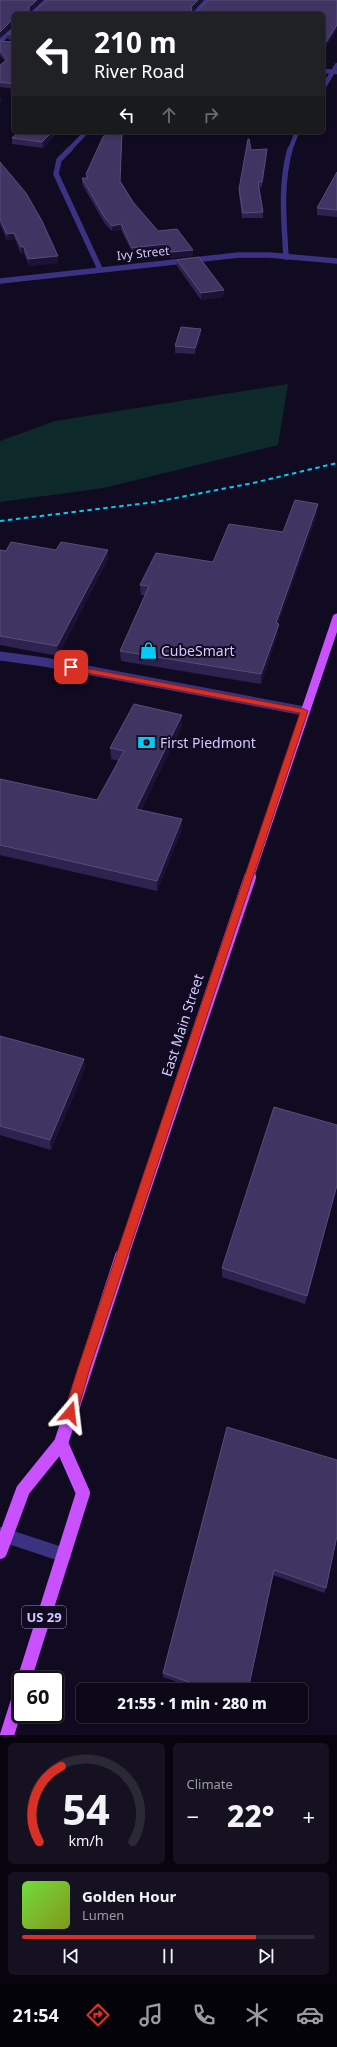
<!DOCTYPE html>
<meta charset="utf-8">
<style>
body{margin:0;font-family:"Noto Sans",sans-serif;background:#151121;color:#f1f3f6;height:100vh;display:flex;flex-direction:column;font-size:15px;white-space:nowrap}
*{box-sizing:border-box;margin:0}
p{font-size:13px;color:#9a9aa2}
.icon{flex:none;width:22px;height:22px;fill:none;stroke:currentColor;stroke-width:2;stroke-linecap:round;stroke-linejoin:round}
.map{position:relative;height:1735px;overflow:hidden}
.drawer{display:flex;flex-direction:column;gap:8px;padding:8px;background:#07040d;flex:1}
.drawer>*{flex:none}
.banner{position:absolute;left:12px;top:12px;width:313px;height:122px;border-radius:6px;box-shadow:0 2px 6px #0003,0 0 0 1px #2c2937;background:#202124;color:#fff;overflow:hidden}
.speed{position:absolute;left:12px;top:1671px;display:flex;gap:8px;font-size:20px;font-weight:700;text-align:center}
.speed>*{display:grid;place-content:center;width:52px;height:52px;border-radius:50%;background:#0c0818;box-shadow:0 2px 6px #0003,0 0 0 1px #2c2937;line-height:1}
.speed .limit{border:2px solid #111;border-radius:6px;background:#fff;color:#111}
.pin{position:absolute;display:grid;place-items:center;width:34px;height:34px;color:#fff;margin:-17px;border-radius:8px;box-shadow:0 2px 6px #0006}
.me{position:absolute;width:44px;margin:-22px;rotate:17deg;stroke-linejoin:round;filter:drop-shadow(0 0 3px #0008)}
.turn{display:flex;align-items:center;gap:14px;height:84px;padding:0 16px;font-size:18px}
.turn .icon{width:52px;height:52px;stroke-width:2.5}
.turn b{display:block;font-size:28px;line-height:34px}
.lanes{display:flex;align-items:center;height:38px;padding:0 16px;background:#0003;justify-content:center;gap:20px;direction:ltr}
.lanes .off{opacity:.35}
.big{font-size:30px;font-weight:800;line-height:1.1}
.drawer .card{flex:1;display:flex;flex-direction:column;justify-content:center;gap:6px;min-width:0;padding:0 14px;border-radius:6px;background:#151121}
.drawer .dial{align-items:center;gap:0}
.dial svg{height:104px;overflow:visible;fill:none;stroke:#2c2937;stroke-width:7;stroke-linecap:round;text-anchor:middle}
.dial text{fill:#f1f3f6;stroke:none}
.song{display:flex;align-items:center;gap:12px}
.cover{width:48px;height:48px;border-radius:6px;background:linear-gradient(135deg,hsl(100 70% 55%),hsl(70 70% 35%))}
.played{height:4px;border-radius:2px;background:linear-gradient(90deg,#d93025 80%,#2c2937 80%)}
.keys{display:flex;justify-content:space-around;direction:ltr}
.heat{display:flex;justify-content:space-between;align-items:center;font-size:22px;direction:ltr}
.drawer .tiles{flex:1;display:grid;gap:8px;grid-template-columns:1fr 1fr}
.card:last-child{grid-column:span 2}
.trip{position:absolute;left:76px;top:1683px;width:232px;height:40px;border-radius:6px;background:#0c0818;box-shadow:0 2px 6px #0003,0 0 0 1px #2c2937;font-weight:800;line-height:40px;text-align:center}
.tabs{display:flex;height:64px;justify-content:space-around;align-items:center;background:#05030a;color:#9a9aa2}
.tabs .icon{width:28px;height:28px}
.tabs .active{color:#d93025}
.tabs b{font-size:18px;color:#f1f3f6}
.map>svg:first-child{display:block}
</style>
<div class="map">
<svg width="337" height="1735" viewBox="0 0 337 1735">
<rect width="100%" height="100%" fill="#100b20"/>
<!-- green -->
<polygon fill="#0e292a" points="288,384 278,445 104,488 0,502 0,441 55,421"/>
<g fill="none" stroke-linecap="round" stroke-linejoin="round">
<!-- minor-far3 -->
<g stroke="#3b3382" stroke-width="4.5">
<polyline points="32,14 47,0"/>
<polyline points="194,14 207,0"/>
<polyline points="0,41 14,29"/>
<polyline points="323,71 337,72"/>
<polyline points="323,88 337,65"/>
<polyline points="69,150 86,132"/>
<polyline points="290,150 297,132"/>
</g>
<!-- minor-far2 -->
<g stroke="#3b3382" stroke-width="5.5">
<polyline points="70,149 59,160 56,174 100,269"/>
<path d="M 286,257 C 284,221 280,185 290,149"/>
<polyline points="0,281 239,255 269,255 337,261"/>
</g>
<!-- minor-far1 -->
<polyline stroke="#3b3382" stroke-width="9" points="0,656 44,662 304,711"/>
<!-- minor -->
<polyline stroke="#3b3382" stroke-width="14" points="0,1534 64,1555"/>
<!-- primary-far2 -->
<polyline stroke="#c951ff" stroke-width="9" points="249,878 337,618"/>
<!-- primary-far1 -->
<polyline stroke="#c951ff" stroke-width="12" points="122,1257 250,877"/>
<!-- primary -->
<g stroke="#c951ff" stroke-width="14">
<polyline points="0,1552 23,1490 61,1443 122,1256"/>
<polyline points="24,1680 83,1493 61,1443"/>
<polyline points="7,1735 21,1691"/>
</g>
<!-- rail -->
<polyline stroke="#00cdf5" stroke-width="2" stroke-dasharray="4.5 3.5" stroke-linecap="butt" points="0,521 155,502 253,483 337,463"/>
</g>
<!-- wall -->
<g fill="#2e234f">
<polygon points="0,0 42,0 29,12 34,12 47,0 202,0 192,11 192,12 197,12 208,0 337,0 337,29 332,37 323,52 323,14 14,14 14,26 12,26 0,37"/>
<polygon points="14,29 14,41 8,39 7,34"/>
<polygon points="0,41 14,42 14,89 0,87 0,65 5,62 0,55"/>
<polygon points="18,132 58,132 43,148 12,144 12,138"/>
<polygon points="107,132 138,132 136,135 122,133 120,181 133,202 158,231 193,250 193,256 171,258 165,250 133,254 121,230 112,231 105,224 82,184 82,178 86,178 86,174"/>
<polygon points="251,150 267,155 262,187 259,188 263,212 263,218 242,218 239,194 239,189"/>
<polygon points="0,162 58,263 29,266 24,253 21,254 15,239 7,240 0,224"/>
<polygon points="337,172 337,217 317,215 317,208"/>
<polygon points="177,260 224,290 223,297 201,300 177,266"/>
<polygon points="201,335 195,354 175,353 175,346"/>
<polygon points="317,514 278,624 278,633 261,684 121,661 120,651 145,595 141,595 140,585 213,562 283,532"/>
<polygon points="0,550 108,559 58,656 0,645"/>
<polygon points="182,715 182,726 141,810 182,819 182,829 157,891 0,855 0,779 97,800 119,761 111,759 110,748"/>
<polygon points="0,1036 84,1059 85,1068 51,1150 0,1135"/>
<polygon points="337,1187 305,1304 222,1277 222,1268"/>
<polygon points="227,1427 326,1588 324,1593 273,1575 248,1690 200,1690 163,1677 163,1673"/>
</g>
<!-- shaded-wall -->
<g fill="#1b1234">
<polygon points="37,0 42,0 29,12 29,7"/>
<polygon points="198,0 202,0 191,11 191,7"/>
<polygon points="11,21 12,26 0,37 0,32"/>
<polygon points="337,25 337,29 332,37 323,52 323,47"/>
<polygon points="1,96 2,101 0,103 0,97"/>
<polygon points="52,132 58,132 43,148 42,142"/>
<polygon points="267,149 267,155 262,187 262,182"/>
<polygon points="121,224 121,230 112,231 112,226"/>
<polygon points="14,233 15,239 7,240 7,234"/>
<polygon points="165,244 165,250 133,254 132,248"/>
<polygon points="21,247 24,247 24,253 21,254"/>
<polygon points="193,250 193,256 171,258 171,252"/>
<polygon points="58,256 58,263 29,266 28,259"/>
<polygon points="224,290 223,297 201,300 201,293"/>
<polygon points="201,329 201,335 195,354 195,348"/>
<polygon points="318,504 317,514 275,633 276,623"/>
<polygon points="108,550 108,559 58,656 57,646"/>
<polygon points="279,624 278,633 261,684 261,674"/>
<polygon points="182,715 182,726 137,819 136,809"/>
<polygon points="182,819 182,829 157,891 157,881"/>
<polygon points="84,1059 85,1068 51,1150 50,1140"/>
<polygon points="337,1185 337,1187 305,1304 307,1296"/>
</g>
<!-- building -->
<g fill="#403562" stroke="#574c7b">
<polygon points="0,0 37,0 29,7 29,12 34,12 47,0 198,0 191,7 192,12 197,12 208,0 337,0 337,25 323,47 323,14 14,14 14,22 11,21 0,32"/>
<polygon points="14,29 14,36 7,34"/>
<polygon points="0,41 14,42 14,84 0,82 0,65 7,60 0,51"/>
<polygon points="18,132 52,132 42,142 12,138"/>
<polygon points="107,132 122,132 120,181 133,202 158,231 177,229 193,250 171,252 165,244 132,248 121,224 112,226 105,218 82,178 88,178 86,174 103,137"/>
<polygon points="248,139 249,139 251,150 267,149 262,182 258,182 263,212 243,213 239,189"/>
<polygon points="0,162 26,193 42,221 58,256 28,259 24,247 21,247 14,233 7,234 0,219"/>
<polygon points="337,172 337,210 317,208"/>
<polygon points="199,257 224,290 201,293 177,260"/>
<polygon points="181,327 201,329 195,348 175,346"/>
<polygon points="295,500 318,504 276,623 279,624 261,674 120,651 149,586 140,585 156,553 213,562 229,524 283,532"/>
<polygon points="11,542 56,550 61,542 108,550 57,646 0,636 0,550 6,551"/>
<polygon points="134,704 182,715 136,809 182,819 157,881 0,845 0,779 97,800 124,751 110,748"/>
<polygon points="0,1036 84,1059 50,1140 0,1126"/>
<polygon points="274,1107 337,1125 337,1185 307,1296 222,1268"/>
<polygon points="227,1427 337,1460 337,1536 326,1588 274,1570 248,1690 212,1690 163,1673"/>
</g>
<!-- route -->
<polygon fill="#d93025" stroke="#8d1f18" points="68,665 304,709 308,711 90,1368 77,1413 75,1418 70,1420 66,1418 64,1413 78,1368 300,713 71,670 67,667"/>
<!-- icons -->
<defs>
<symbol id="shop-bare" viewBox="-9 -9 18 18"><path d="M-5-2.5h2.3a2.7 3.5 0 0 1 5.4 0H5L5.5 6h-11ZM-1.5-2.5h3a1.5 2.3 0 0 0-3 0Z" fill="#00cdf5" stroke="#100b20" stroke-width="2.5" paint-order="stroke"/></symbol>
<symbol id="bank-bare" viewBox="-9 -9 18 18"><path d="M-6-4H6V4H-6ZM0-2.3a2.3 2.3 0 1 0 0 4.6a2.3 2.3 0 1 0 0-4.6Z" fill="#00cdf5" stroke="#100b20" stroke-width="2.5" paint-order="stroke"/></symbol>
</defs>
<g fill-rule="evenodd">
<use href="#shop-bare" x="136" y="638" width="25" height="25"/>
<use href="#bank-bare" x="134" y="730" width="25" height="25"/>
</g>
<g text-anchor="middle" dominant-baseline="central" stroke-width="4" stroke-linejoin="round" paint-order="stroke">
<!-- far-street labels -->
<g font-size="12" fill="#d3caff" stroke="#100b20">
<text transform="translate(143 253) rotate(-6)">Ivy Street</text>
</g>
<!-- shield labels -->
<rect fill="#100b20" stroke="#9891bc" stroke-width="1" x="22" y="1606" width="44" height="22" rx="3"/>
<g font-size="13" font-weight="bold" fill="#d3caff">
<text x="44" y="1617">US 29</text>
</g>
<!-- poi labels -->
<g font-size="14" fill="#d3caff" stroke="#100b20" text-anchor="start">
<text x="161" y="650">CubeSmart</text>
<text x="160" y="742">First Piedmont</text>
</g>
<!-- street labels -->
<g font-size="14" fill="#d3caff" stroke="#100b20">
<text transform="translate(182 1025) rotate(-72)">East Main Street</text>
</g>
</g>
</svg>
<div class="speed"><div class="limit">60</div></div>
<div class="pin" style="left:71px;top:667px;background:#d93025"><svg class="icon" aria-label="arrive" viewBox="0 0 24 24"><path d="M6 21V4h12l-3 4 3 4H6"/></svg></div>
<svg class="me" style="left:70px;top:1413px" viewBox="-20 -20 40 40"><path d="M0-17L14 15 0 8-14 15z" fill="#d93025" stroke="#fff" stroke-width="4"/></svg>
<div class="trip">21:55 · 1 min · 280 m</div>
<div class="banner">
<div class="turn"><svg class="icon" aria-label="left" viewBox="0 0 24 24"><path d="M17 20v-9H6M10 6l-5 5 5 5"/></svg><div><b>210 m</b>River Road</div></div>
<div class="lanes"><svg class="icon" aria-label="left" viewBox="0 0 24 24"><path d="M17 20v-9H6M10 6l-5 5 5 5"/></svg><svg class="icon off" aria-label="ahead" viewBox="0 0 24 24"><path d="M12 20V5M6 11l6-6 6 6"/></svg><svg class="icon off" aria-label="right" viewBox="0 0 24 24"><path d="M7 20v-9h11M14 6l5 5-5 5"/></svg></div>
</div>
</div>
<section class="drawer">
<div class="tiles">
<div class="card dial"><svg viewBox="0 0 100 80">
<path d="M14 69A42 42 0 1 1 86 69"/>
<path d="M14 69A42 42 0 0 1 31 11" stroke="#d93025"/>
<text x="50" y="56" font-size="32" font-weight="700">54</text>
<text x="50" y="72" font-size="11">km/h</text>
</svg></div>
<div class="card"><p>Climate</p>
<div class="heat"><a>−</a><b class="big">22°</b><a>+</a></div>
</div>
<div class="card">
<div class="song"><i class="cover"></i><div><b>Golden Hour</b><p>Lumen</p></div></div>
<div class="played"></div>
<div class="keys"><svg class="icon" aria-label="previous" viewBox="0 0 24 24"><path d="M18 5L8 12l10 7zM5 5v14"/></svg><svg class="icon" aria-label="pause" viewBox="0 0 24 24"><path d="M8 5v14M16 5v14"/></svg><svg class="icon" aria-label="next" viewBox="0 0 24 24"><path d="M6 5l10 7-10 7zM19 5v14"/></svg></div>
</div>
</div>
</section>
<nav class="tabs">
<b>21:54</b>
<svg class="icon active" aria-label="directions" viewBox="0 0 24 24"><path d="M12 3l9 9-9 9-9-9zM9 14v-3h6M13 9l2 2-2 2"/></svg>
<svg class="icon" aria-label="music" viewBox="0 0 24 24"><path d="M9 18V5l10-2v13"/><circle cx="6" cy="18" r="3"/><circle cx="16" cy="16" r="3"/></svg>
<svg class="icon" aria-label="phone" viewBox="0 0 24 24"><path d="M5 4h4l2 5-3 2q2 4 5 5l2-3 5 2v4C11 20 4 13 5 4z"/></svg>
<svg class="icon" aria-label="climate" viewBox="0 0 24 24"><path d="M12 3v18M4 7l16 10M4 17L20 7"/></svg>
<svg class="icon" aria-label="car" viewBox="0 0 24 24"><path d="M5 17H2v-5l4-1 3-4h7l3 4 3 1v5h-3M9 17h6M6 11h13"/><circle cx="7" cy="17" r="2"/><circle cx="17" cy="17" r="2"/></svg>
</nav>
